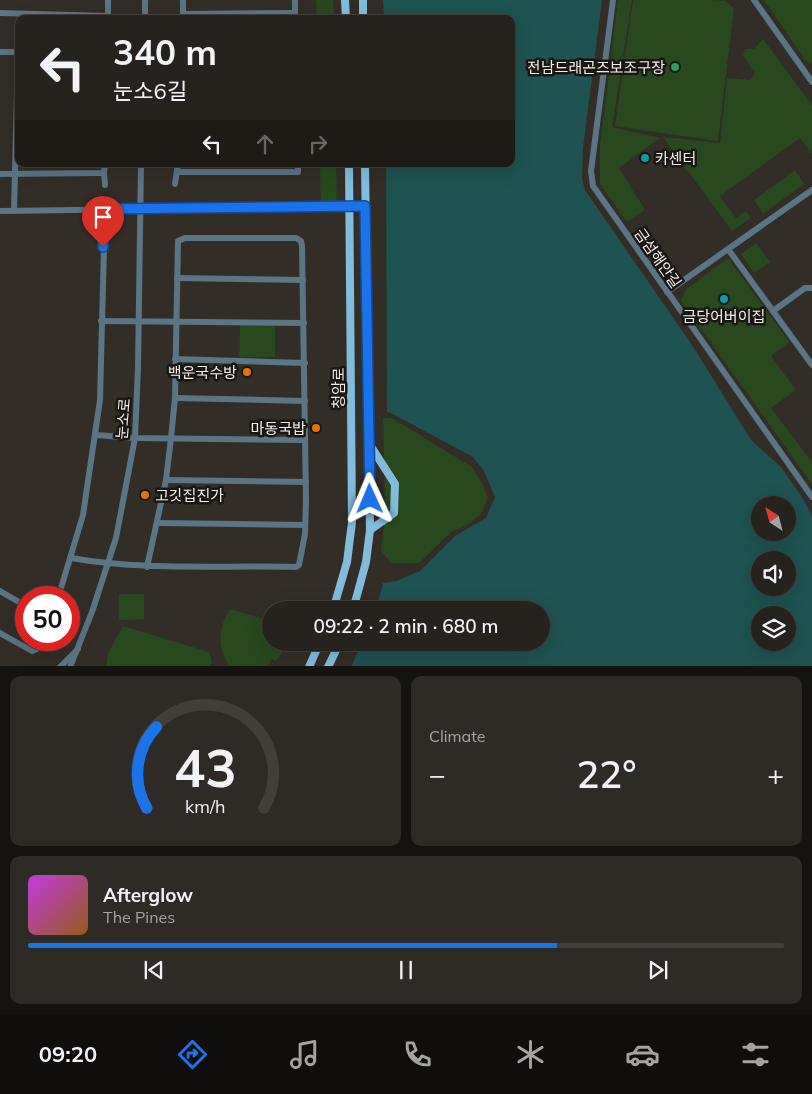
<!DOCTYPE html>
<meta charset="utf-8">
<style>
body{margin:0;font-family:Mulish,"Noto Sans KR",sans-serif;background:#2e2a26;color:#f1f3f6;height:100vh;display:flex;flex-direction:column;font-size:19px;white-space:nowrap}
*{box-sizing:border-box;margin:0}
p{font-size:16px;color:#a4a4a4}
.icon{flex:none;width:28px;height:28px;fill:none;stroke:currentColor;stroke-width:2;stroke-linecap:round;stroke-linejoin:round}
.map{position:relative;height:666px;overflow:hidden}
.side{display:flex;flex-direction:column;gap:10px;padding:10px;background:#151310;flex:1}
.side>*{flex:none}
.hud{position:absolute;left:15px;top:15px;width:500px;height:152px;border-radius:10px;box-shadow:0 5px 20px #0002,0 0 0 1px #423f3b;background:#26221d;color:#f1f3f6;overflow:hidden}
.needle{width:32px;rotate:324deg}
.fabs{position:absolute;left:751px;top:496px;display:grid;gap:10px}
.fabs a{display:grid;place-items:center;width:45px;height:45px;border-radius:50%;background:#26221d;box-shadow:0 5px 20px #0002,0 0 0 1px #423f3b;font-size:25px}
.speed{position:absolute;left:15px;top:586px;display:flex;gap:10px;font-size:25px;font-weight:700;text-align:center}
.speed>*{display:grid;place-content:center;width:65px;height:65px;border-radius:50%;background:#26221d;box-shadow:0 5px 20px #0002,0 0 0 1px #423f3b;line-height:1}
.speed .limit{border:8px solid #d22;background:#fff;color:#111}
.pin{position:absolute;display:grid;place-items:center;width:42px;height:42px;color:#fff;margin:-51px -21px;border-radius:50% 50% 50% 0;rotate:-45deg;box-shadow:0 0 5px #0007}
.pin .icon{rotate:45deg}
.me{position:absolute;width:55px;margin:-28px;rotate:359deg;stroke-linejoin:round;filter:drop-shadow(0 0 4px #0008)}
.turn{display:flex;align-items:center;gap:18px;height:105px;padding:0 15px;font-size:22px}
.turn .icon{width:65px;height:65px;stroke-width:2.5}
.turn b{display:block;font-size:35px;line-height:42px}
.lanes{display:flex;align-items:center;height:48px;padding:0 15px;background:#0003;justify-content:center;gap:25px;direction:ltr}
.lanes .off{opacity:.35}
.big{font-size:38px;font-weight:600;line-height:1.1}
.side .widget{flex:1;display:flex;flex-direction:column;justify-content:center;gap:8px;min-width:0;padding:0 18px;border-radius:10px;background:#2e2a26}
.side .dial{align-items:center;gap:0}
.dial svg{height:130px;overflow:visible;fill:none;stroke:#423f3b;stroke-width:7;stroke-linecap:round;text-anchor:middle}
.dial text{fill:#f1f3f6;stroke:none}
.song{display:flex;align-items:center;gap:15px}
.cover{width:60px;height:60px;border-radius:8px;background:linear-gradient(135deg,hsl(290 70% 55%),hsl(30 70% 35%))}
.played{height:5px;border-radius:2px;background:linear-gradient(90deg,#1a73e8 70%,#423f3b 70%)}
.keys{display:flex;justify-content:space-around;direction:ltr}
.heat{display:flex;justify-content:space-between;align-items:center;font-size:28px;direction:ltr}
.side .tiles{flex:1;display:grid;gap:10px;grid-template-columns:1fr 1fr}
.widget:last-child{grid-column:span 2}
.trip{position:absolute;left:262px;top:601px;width:288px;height:50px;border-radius:25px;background:#26221d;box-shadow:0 5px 20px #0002,0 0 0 1px #423f3b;font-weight:600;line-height:50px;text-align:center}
.tab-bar{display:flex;height:80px;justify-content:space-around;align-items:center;background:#0f0e0c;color:#a4a4a4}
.tab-bar .icon{width:35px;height:35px}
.tab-bar .on{color:#1a73e8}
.tab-bar b{font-size:22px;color:#f1f3f6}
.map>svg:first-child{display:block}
</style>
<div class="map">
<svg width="812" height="667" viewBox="0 0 812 667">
<rect width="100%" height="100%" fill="#332d27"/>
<!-- green -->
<g fill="#27491d">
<polygon points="316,0 333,0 334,19 317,19"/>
<polygon points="618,0 632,0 612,127 660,138 619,168 645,210 627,222 600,184 600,145"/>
<polygon points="633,0 710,0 725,1 734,8 718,141 615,126"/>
<polygon points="764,0 812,0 812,64 805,60"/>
<polygon points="763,39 812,105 812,154 800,138 720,196 736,218 746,211 751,218 732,231 663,137 720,143 727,78 750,80 755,74 743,55 745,49 754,49"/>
<polygon points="320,164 336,164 337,206 321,207"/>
<polygon points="795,170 804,184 763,214 754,200"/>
<polygon points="756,243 770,262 754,273 741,254"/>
<polygon points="728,258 789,342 771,356 796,390 771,408 812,462 812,484 681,301 686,289"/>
<polygon points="240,325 275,325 275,357 239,357"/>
<path d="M 383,418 L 392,418 L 472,467 L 483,485 L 488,498 L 481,514 L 466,526 L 451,532 L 419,563 L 391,563 L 381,551 C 387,507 384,462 383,418 Z"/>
<polygon points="119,594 144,594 144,619 119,620"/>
<path d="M 230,609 L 271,621 L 271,642 L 289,643 L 276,661 L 272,659 L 268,666 L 229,666 C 217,647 218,627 230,609 Z"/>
<polygon points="123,626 209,652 212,662 209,667 106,666 108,653"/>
</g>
<!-- water -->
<path fill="#1f5252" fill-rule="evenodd" d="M 383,0 L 602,0 L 583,148 L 582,179 L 585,190 L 694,348 L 751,440 L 781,467 L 804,500 L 812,516 L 812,666 L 351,667 L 362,643 L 541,642 L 541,610 L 376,610 L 383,583 L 396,581 L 420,571 L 455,536 L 486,518 L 495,497 L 484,471 L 473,457 L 387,411 L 386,164 L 511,164 L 511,19 L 384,19 ZM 760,505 L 788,505 L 788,532 L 760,532 ZM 760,560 L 788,560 L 788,588 L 760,588 ZM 760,615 L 788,615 L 788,642 L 760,642 Z"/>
<!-- pier -->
<polygon fill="#332d27" points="452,15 458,19 384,19 384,17"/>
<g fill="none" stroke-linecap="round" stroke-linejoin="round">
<!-- minor -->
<g stroke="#5a7585" stroke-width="6">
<polyline points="295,0 295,19"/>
<polyline points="613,0 591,171 593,186 812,497"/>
<polyline points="754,0 812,82"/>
<polyline points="0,13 108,16"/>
<polyline points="183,14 295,13"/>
<polyline points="108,19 108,0"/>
<polyline points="145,19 145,0"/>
<polyline points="183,19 183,0"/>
<polyline points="0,52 18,52 14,211"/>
<polyline points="178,172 298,172 298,164"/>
<polyline points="104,173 105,185"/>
<polyline points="0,174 104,173 105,164"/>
<polyline points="175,184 178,164"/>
<polyline points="0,211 365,206"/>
<polyline points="728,249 812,365"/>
<polyline points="177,278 303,280"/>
<polyline points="667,292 812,190"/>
<polyline points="773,311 805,288 812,288"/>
<polyline points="101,321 304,323"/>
<polyline points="175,359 305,363"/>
<polyline points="175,398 305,401"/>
<polyline points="96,435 135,438 305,440"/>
<polyline points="166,480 306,482"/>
<polyline points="157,523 305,525"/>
<path d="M 71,558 C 145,571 220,565 296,567 L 299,565 L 305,534 L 306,500 L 302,246 L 301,241 L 296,238 L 185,238 L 178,241 L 175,398 L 171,438 L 166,480 L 147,567"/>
<polyline points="0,591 26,606"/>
<polyline points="58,598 83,515 100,400 105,209"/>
<polyline points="0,633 32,651 37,649 42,640"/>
<polyline points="60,667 78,649"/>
<polyline points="70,667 92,612 116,538 135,438 138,368 141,164"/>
</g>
<!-- major -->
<g stroke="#82bcdd" stroke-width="8">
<polyline points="345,0 346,19"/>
<polyline points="363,0 363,19"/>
<polyline points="368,442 395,484 394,513 370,530"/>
<polyline points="333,610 347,562 352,522 349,164"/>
<polyline points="353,610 366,562 370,530 365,164"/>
<polyline points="309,667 320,642"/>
<polyline points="328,667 340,642"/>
</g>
</g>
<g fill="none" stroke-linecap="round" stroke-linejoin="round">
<defs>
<polyline id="route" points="103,247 104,209 365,206 370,499"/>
</defs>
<!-- route casing -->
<use href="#route" stroke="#114b97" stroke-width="12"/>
<!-- route -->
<use href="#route" stroke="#1a73e8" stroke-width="9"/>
</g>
<!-- markers -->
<circle fill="#2e9e5b" stroke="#191613" stroke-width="2" cx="675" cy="67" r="5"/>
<g fill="#0f9aa8" stroke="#191613" stroke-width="2">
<circle cx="645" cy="158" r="5"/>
<circle cx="724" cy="299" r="5"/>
</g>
<g fill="#e8710a" stroke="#191613" stroke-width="2">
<circle cx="247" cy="372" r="5"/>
<circle cx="316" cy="428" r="5"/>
<circle cx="145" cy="495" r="5"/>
</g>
<g text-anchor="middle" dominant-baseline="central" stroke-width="5" stroke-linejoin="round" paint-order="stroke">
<!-- poi labels -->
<g font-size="15" fill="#f3efeb" stroke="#191613" text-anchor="end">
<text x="665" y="67">전남드래곤즈보조구장</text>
<text x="655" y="158" text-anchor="start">카센터</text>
<text x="724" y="316" text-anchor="middle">금당어버이집</text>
<text x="237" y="372">백운국수방</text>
<text x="306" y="428">마동국밥</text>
<text x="155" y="495" text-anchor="start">고깃집진가</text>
</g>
<!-- street labels -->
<g font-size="15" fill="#f3efeb" stroke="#191613">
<text transform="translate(658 258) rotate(55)">금섬해안길</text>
<text transform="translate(338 388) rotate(-90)">청암로</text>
<text transform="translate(123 419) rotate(-85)">눈소로</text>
</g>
</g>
</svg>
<div class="fabs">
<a><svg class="needle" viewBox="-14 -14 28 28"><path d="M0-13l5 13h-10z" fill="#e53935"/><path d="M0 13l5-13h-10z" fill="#a4a4a4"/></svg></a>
<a><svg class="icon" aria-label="sound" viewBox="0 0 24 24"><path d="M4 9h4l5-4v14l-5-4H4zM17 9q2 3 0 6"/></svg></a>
<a><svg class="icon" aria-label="layers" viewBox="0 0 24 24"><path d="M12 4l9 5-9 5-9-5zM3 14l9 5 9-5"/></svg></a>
</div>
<div class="speed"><div class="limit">50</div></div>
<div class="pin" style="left:103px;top:247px;background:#d93025"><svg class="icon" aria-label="arrive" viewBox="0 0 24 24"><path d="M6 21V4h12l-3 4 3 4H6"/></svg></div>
<svg class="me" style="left:370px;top:499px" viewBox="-20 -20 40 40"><path d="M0-17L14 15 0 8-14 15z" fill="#1a73e8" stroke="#fff" stroke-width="4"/></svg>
<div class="trip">09:22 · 2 min · 680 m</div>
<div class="hud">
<div class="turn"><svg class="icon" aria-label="left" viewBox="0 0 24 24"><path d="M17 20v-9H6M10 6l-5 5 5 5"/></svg><div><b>340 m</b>눈소6길</div></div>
<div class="lanes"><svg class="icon" aria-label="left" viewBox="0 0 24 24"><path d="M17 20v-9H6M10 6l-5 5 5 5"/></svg><svg class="icon off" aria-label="ahead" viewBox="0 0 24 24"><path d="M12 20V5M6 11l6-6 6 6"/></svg><svg class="icon off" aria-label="right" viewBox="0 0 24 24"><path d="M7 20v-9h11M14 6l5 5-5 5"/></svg></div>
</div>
</div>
<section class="side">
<div class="tiles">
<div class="widget dial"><svg viewBox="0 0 100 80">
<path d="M14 69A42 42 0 1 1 86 69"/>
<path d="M14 69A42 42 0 0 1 20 19" stroke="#1a73e8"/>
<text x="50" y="56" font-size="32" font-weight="700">43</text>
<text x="50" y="72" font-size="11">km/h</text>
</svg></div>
<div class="widget"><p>Climate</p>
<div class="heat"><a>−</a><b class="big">22°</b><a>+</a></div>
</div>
<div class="widget">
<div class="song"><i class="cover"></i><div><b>Afterglow</b><p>The Pines</p></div></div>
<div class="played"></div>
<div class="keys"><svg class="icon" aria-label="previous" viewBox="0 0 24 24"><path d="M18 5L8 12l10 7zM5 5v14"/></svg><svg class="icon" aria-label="pause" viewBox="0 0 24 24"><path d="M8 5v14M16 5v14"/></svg><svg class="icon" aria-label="next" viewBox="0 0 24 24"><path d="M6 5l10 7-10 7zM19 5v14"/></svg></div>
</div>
</div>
</section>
<nav class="tab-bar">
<b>09:20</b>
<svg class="icon on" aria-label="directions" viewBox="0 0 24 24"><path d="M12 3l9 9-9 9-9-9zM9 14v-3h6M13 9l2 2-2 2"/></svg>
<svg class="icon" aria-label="music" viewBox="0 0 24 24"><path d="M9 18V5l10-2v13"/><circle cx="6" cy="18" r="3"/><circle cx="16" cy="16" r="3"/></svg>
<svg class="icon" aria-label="phone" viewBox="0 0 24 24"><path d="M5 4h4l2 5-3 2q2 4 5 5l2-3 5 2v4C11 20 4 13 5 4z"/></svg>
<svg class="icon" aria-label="climate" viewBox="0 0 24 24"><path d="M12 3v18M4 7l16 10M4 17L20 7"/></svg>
<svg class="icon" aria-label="car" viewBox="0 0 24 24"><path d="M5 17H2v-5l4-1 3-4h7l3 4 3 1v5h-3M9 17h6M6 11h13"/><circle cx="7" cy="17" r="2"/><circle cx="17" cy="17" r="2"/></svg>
<svg class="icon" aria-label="filters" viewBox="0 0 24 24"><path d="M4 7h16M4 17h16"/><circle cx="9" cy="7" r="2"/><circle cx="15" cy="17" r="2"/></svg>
</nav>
